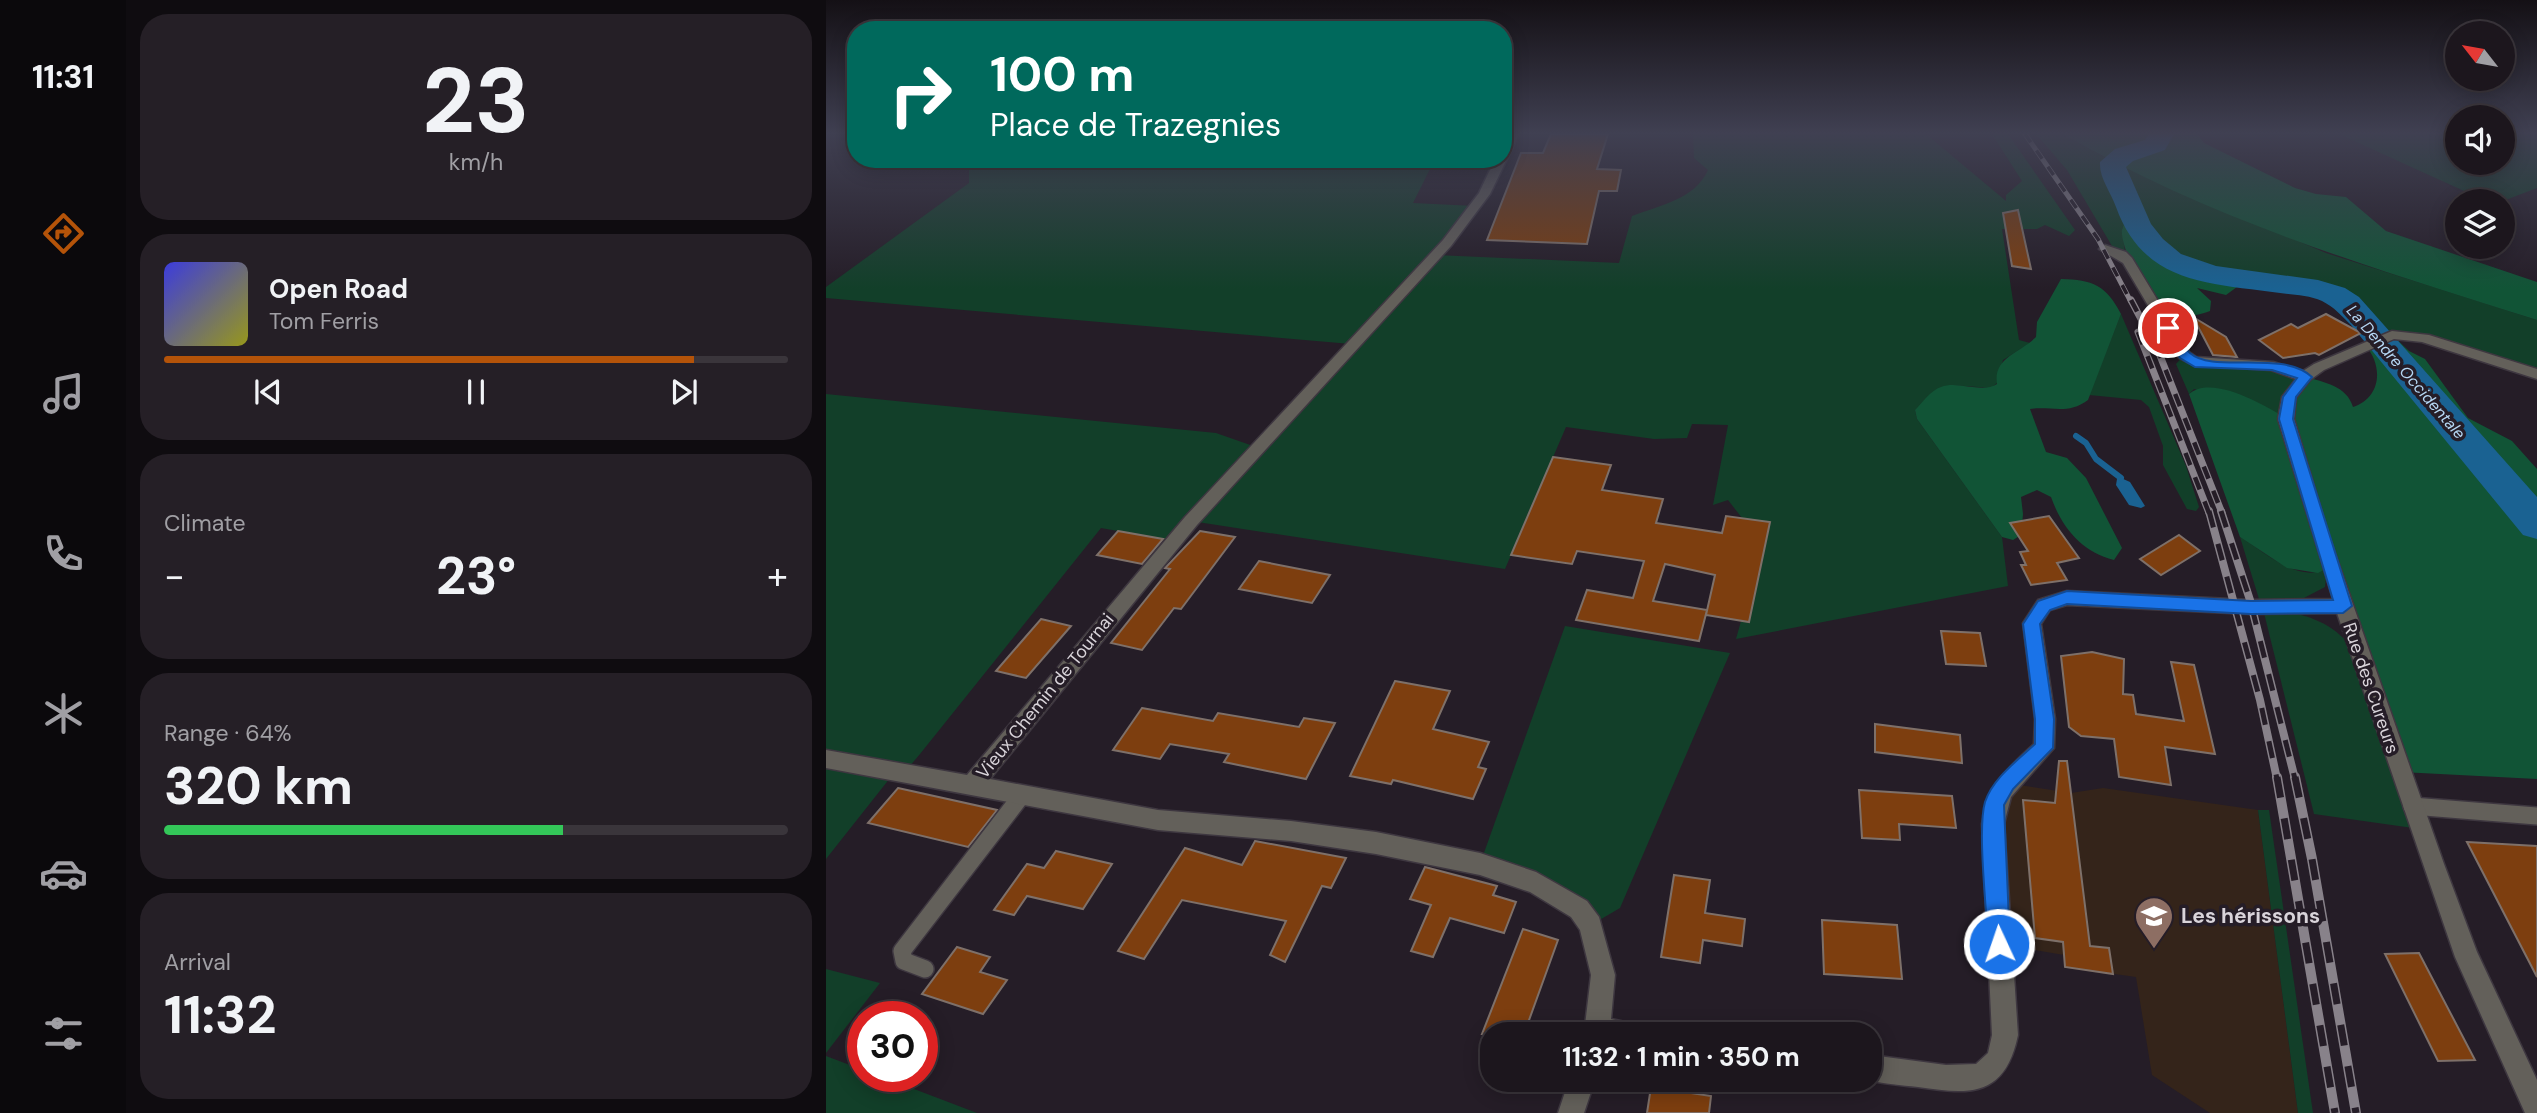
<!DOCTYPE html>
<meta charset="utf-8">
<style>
body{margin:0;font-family:"DM Sans",sans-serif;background:#251f26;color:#f1f3f6;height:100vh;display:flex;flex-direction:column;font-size:26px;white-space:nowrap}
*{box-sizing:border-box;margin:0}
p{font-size:23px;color:#a09fa4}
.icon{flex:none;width:38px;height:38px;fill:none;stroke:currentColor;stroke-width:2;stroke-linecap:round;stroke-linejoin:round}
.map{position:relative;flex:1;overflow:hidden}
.drawer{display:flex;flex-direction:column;gap:14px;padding:14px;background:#0f0c10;width:700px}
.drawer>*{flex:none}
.top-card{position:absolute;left:21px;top:21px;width:665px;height:147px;border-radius:28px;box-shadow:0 4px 18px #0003,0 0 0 2px #3a353b;background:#00695c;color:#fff;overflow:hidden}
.needle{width:46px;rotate:301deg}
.fabs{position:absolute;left:1619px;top:21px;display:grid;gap:14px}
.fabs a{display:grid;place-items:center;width:70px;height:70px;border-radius:50%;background:#1c161d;box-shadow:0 4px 18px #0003,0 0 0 2px #3a353b;font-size:35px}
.speed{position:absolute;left:21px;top:1001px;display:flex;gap:14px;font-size:35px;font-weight:700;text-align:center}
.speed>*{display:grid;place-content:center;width:91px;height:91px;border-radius:50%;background:#1c161d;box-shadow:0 4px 18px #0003,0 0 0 2px #3a353b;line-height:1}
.speed .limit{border:10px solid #d22;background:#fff;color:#111}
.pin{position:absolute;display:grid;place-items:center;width:60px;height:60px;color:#fff;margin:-30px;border:4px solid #fff;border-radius:50%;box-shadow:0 2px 7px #0007}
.me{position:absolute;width:77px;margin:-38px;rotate:357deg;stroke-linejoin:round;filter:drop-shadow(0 0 5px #0008)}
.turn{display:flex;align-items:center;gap:24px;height:147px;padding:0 28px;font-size:32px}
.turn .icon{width:91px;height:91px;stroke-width:2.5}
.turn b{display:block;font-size:49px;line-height:60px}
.big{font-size:52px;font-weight:700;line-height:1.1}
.drawer .tile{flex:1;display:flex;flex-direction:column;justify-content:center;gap:10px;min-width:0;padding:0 24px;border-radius:28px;background:#251f26}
.drawer .dial{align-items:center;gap:0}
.dial b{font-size:91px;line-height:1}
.song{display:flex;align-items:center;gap:21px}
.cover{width:84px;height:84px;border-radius:10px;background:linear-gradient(135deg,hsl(240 70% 55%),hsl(60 70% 35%))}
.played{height:7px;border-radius:4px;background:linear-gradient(90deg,#b45309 85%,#3a353b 85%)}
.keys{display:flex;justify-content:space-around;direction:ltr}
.heat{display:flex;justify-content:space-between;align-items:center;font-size:38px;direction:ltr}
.charge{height:10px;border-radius:5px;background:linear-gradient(90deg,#34c759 64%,#3a353b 0)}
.trip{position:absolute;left:654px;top:1022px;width:402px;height:70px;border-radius:28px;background:#1c161d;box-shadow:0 4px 18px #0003,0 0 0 2px #3a353b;font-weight:700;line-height:70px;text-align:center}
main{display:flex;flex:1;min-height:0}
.menu{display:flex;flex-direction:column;width:126px;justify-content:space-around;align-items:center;background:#0b090c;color:#a09fa4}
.menu .icon{width:49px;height:49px}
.menu .on{color:#b45309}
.menu b{font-size:32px;color:#f1f3f6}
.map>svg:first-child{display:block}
</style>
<main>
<nav class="menu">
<b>11:31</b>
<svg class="icon on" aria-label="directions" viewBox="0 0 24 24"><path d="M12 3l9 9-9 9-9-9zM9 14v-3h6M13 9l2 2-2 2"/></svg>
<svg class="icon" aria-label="music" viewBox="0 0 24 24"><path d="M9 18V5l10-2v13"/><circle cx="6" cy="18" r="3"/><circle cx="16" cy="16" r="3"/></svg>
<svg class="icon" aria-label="phone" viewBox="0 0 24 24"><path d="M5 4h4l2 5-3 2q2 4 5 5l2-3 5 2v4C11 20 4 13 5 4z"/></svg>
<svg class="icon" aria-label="climate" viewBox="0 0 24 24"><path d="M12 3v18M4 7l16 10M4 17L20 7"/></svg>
<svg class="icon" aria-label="car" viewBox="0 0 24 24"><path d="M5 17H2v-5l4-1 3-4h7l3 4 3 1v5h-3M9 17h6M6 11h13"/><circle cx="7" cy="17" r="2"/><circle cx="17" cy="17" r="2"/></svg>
<svg class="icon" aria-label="filters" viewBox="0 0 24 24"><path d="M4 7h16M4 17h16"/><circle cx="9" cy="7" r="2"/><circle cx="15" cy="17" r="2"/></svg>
</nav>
<section class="drawer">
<div class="tile dial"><b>23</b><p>km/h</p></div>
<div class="tile">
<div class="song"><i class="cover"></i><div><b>Open Road</b><p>Tom Ferris</p></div></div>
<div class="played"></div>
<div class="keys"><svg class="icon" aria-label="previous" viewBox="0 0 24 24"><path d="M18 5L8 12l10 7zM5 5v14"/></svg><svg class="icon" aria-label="pause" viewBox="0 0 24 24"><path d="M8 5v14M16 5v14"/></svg><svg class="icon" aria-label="next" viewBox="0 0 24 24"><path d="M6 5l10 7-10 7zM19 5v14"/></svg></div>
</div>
<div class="tile"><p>Climate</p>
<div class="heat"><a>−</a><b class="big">23°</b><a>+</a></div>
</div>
<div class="tile"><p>Range · 64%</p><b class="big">320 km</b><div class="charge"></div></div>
<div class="tile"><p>Arrival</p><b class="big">11:32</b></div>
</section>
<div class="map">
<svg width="1711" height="1113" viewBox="0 0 1711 1113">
<rect width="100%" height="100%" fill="#251d27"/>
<!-- education -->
<polygon fill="#34241a" points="1180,783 1245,793 1277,788 1432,810 1472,1113 1384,1113 1326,1075 1310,977 1239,967 1238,955 1173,944 1167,824"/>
<!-- green -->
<g fill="#123f29">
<path d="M 867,134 L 1100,134 L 1180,201 L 1180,195 L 1196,181 L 1166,134 L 1182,134 L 1249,230 L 1243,236 L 1219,225 L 1211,229 L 1176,229 L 1193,340 L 1204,343 L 1177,360 L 1171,383 L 1165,388 L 1125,385 L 1089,410 L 1091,419 L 1176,537 L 1182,586 L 910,639 L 915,621 L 923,622 L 944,523 L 916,518 L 902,500 L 887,505 L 902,425 L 866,424 L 861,438 L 828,439 L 740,427 L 679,569 L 365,521 L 348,541 L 275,528 L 94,754 L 77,774 L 68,773 L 0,859 L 0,394 L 390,433 L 430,447 L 525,344 L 0,298 L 0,287 L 143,183 L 143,159 L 609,159 L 587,203 L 649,206 L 610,255 L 793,263 L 806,216 C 835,205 869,199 882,170 L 868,158 Z"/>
<polygon points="1210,134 1237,134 1287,162 1500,253 1711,320 1711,369 1621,345 1566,335 1517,296 1488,285 1466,280 1402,279 1357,267 1335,256 1320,243 1304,216 1296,229 1299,253 1286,246 1241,170"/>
<polygon points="1513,134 1631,134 1631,163 1676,163 1677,134 1711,134 1711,188 1677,201 1660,201"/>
<polygon points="1295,314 1360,466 1373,507 1370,511 1361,509 1337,465 1337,446 1323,407 1315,400 1263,395"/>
<polygon points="1358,355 1367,361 1431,365 1479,377 1460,419 1368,389 1363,394 1350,364"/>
<path d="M 1414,537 C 1438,551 1472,585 1501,568 L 1499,587 L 1476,599 L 1433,599 Z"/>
<path d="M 1437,609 C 1474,612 1506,619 1529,652 L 1594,829 L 1488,814 Z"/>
<polygon points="739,626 904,653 794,908 765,925 654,864"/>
<polygon points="1432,810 1443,810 1487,1113 1472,1113"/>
<polygon points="0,969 54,983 0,1053"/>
<polygon points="0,1056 37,1070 37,1076 54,1076 151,1113 0,1113"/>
</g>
<!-- forest -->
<g fill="#115436">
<path d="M 1237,134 L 1371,134 L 1378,143 L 1469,188 L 1490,194 L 1520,197 L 1560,231 L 1711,282 L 1711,320 C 1549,269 1385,220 1237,134 Z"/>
<path d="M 1304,215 C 1331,262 1360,275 1413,280 L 1415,284 L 1400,295 L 1371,288 L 1385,301 L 1384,311 C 1367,317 1346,321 1331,309 C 1319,298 1294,245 1296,230 C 1297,225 1302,219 1304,215 Z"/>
<path d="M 1235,279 C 1267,280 1280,285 1295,314 L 1262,400 C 1242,415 1226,406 1204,409 L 1220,452 L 1241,458 L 1260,478 L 1296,548 L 1288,560 C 1256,552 1236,528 1225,497 L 1211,490 L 1195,497 L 1197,514 L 1195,535 L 1187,540 L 1176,537 L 1091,419 L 1089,410 C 1096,403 1105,390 1115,387 C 1132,380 1156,394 1171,384 C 1167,357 1194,353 1210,337 L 1211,322 Z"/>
<path d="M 1566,335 L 1583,351 L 1599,359 L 1642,418 L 1686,441 L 1711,469 L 1711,779 L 1575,772 L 1501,568 L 1492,573 L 1461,568 L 1414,537 L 1363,394 C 1386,374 1438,405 1460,418 L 1479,377 C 1498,382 1521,386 1527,407 C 1555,398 1558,366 1539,345 Z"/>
</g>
<!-- water -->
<g fill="#1a6292">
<path d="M 1413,278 C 1477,280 1520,286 1566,335 L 1550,341 C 1540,330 1524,325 1515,315 C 1511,311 1509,305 1506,301 C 1486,281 1441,284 1415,284 Z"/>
<polygon points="1295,478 1304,482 1319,506 1315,508 1303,505 1290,485 1291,479"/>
</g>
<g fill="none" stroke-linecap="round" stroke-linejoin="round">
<!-- stream -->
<polyline stroke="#1a6292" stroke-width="6" points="1250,436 1260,443 1270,459 1295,478"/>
<!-- river -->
<path fill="#1a6292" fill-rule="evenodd" d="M 1323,134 L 1348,134 L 1339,150 L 1307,161 L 1300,167 L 1325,224 L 1337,239 L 1355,254 L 1390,266 L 1492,280 L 1519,288 L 1533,297 L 1711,497 L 1711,539 L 1697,535 L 1525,325 C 1516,316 1508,307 1496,301 C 1483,295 1468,295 1454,293 C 1384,283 1318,285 1290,207 C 1285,192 1273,178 1274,162 L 1289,149 L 1319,140 Z"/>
</g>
<!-- building -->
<g fill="#7d3e0f" stroke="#7e7069" stroke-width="2">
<polygon points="725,134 782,134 771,169 795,170 791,191 773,191 761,244 661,240 695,153 717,153"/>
<polygon points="1192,210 1205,269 1186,266 1177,213"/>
<polygon points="1500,314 1535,333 1493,355 1489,353 1457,358 1433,340 1465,324 1472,328"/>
<polygon points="1367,317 1400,337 1411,357 1387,355"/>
<polygon points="727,457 785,465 776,490 837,499 830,523 896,533 900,516 944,522 923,622 880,615 889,575 839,564 827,601 881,610 873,641 750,620 761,590 807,598 818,561 751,551 746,564 685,555"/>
<polygon points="1223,516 1253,558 1231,563 1241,580 1205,585 1195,565 1200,565 1194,552 1202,551 1184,523"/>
<polygon points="292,531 337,539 316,564 271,555"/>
<polygon points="374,531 409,537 355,609 348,608 316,650 285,643 344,569 339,568"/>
<polygon points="1353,535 1374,551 1335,575 1314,559"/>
<polygon points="433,561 504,575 486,603 413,589"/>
<polygon points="215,619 245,626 200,678 170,671"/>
<polygon points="1115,631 1154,633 1160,666 1120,664"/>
<polygon points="1266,652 1298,659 1297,694 1307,695 1310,714 1358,721 1345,662 1368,665 1389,754 1339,747 1345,785 1293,777 1288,739 1255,736 1243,727 1235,656"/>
<polygon points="569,681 624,691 607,729 663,742 652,767 660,769 647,799 567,780 565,784 524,776"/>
<polygon points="316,708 387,721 392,713 473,727 478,718 509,723 480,779 398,762 403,754 344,744 334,759 287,750"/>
<polygon points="1049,724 1134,735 1136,763 1049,752"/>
<polygon points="1233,761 1241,761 1264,946 1283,948 1287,974 1239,967 1237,942 1209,938 1197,800 1229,803"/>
<polygon points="72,788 171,810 142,847 42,823"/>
<polygon points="1033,790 1126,796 1130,828 1073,824 1074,840 1036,838"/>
<polygon points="429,841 520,858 505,888 496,886 459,962 444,955 460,921 356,900 318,959 292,951 359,848 416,865"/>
<polygon points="1641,842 1711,846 1711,977"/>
<polygon points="230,851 286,864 257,909 201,896 188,915 168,910 201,864 218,868"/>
<polygon points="599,867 671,886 667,895 690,902 678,933 624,918 607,957 585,951 605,905 584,899"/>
<polygon points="848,875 884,880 879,913 919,919 916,946 877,940 874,963 835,957"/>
<polygon points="996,920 1071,925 1076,979 998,974"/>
<polygon points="697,929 732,940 698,1034 656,1034"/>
<polygon points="131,947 164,957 154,972 181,980 157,1014 96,994"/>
<polygon points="1593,953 1649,1060 1612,1061 1559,954"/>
<polygon points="825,1087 885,1096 883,1113 821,1113"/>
</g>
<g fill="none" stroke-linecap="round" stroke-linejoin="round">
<defs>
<g id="lane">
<polyline points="1586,806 1711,816"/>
<polyline points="99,969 78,961 76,951 196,795"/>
</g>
<g id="street">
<polygon points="683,134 693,134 664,194 625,246 371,525 164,779 332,810 465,821 550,832 654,853 710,872 761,901 773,917 789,975 785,1019 813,1025 817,1034 758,1034 765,975 754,930 745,917 704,892 654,875 550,854 465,841 332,830 0,768 0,750 141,775 359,517 617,240 653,193 669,159 677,159 677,145"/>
<path d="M 1279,245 L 1300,252 L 1306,258 L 1363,352 L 1370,357 L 1447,362 L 1477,371 L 1488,364 L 1566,331 L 1603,335 L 1711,369 L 1711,379 L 1596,342 L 1568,339 L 1498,370 L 1484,380 L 1470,398 L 1468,419 L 1503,536 L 1618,864 L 1651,952 L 1711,1080 L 1711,1113 L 1699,1113 L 1629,957 L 1511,613 L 1425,614 L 1241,605 L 1224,610 L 1215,624 L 1229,719 L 1228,748 L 1185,797 L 1178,824 L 1192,1035 C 1179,1097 1145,1095 1092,1087 C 1075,1085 1058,1084 1042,1080 L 1045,1080 L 1045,1055 L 1120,1065 L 1150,1064 L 1162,1053 L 1166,1035 L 1156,824 C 1162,788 1181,768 1208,744 L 1209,719 L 1197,623 L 1212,600 L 1241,591 L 1425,600 L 1507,599 L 1452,419 L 1456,397 L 1470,379 L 1445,370 L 1367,365 L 1353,358 L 1297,263 L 1273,249 Z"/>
<polygon points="743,1080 769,1080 758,1113 732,1113"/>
</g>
</defs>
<!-- lane casing -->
<use href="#lane" stroke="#3e3740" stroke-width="20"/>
<!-- street casing -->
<use href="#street" stroke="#3e3740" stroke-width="3"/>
<!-- lane -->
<use href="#lane" stroke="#63605a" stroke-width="17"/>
<!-- street -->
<use href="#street" fill="#63605a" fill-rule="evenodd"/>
<defs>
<polyline id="rail-far3" points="1199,134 1272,239 1305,302"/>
<g id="rail-far2">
<polyline points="1305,300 1333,353 1396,513"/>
<polyline points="1312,332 1383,513"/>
</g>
<g id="rail-far1">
<polyline points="1383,511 1434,700 1451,779"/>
<polyline points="1395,511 1424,600 1469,779"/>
</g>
<g id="rail">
<polyline points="1451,777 1509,1113"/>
<polyline points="1469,777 1486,859 1530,1113"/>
</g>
</defs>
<!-- rail-far3 casing -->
<use href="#rail-far3" stroke="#88828a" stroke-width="5"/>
<!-- rail-far2 casing -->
<use href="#rail-far2" stroke="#88828a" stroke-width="7"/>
<!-- rail-far1 casing -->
<use href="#rail-far1" stroke="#88828a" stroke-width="8"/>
<!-- rail casing -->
<use href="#rail" stroke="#88828a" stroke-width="10"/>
<!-- rail-far3 -->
<use href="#rail-far3" stroke="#251d27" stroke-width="3.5" stroke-dasharray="10" stroke-linecap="butt"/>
<!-- rail-far2 -->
<use href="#rail-far2" stroke="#251d27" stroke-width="4.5" stroke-dasharray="13" stroke-linecap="butt"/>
<!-- rail-far1 -->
<use href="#rail-far1" stroke="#251d27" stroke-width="5" stroke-dasharray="17" stroke-linecap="butt"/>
<!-- rail -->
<use href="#rail" stroke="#251d27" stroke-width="7" stroke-dasharray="21" stroke-linecap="butt"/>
</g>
<!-- sky -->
<linearGradient id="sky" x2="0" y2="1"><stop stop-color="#141015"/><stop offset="0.46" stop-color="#404052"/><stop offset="1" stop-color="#404052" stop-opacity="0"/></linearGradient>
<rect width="1711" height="289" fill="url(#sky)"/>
<!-- route -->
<path fill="#1a73e8" stroke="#114b97" stroke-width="2" d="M 1342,324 L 1346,325 C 1352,333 1357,346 1364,353 C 1387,374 1456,349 1486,377 L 1470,397 L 1467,419 L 1526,606 L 1517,613 L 1425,614 L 1241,604 L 1224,610 L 1214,624 L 1228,719 L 1227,748 L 1187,789 L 1178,805 L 1184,944 L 1181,952 L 1173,955 L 1166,952 L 1162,944 C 1161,911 1151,830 1159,802 C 1167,778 1191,761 1209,744 L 1209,719 L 1197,624 L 1212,601 L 1241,591 L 1425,601 L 1507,600 L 1453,419 L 1457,397 L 1471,378 L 1446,370 L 1369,367 L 1354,358 L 1336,328 Z"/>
<!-- icons -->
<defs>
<symbol id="school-pin" viewBox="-11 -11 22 30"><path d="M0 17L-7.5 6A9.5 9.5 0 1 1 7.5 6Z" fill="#8d6e63" stroke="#251d27"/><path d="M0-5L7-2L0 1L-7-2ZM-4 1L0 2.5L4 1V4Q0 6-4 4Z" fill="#fff"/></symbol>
</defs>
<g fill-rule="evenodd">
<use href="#school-pin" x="1306" y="894" width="44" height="60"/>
</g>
<g text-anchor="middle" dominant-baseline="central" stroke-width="7" stroke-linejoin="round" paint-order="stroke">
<!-- far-water labels -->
<g font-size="16" font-style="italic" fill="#b5d7f4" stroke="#251d27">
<text transform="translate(1580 372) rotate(49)">La Dendre Occidentale</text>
</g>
<!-- street labels -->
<g font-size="18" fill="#d9d4da" stroke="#251d27">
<text transform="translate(1545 688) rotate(71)">Rue des Cureurs</text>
<text transform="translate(219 696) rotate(-51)">Vieux Chemin de Tournai</text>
</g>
<!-- near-poi labels -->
<g font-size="21" font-weight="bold" fill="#d9d4da" stroke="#251d27" text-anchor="start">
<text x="1355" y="916">Les hérissons</text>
</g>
</g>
</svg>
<div class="fabs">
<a><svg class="needle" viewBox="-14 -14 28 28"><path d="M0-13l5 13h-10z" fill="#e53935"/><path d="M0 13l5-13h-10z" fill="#a09fa4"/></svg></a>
<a><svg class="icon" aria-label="sound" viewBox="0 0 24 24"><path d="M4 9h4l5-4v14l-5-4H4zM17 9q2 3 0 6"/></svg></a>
<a><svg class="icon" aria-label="layers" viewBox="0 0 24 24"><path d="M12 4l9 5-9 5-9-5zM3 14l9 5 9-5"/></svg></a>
</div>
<div class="speed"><div class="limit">30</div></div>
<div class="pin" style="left:1342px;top:328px;background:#d93025"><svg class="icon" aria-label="arrive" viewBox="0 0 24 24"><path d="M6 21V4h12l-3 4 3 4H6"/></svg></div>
<svg class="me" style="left:1173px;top:944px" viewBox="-20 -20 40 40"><circle r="17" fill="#1a73e8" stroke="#fff" stroke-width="3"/><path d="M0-11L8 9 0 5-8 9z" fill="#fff"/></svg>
<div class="trip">11:32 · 1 min · 350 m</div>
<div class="top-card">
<div class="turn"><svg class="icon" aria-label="right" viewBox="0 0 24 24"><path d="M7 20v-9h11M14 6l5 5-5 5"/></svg><div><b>100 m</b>Place de Trazegnies</div></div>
</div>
</div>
</main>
